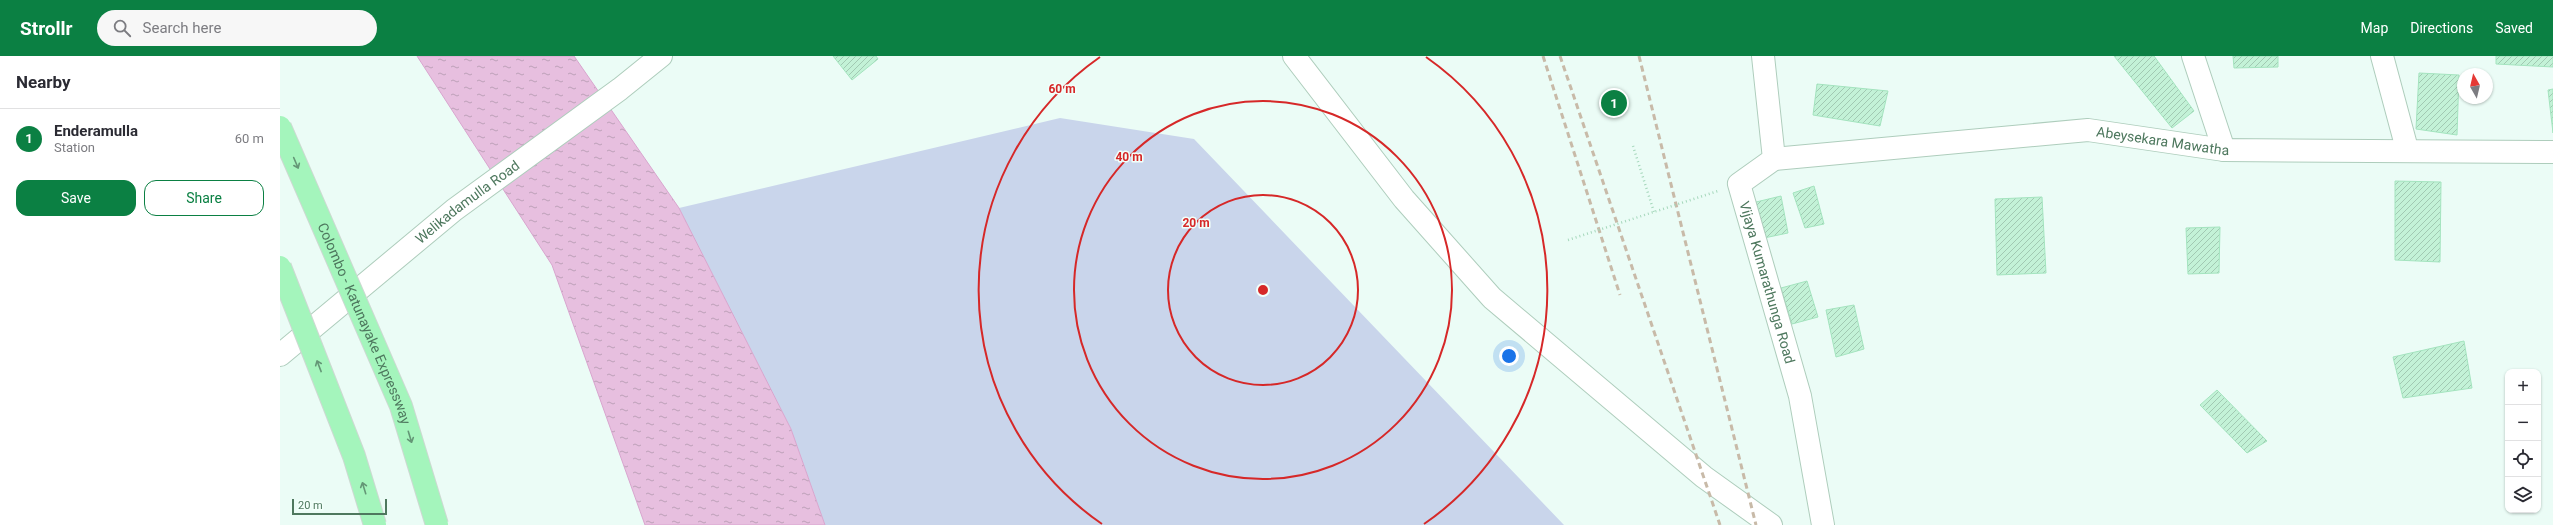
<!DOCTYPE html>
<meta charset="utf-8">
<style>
body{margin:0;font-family:Roboto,sans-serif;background:#f7f7f7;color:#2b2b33}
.controls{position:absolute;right:12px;bottom:12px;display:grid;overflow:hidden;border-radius:8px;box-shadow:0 1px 3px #0004}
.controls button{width:36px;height:36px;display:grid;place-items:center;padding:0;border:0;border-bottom:1px solid #e1e1e2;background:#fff;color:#2b2b33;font:20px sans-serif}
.compass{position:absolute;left:2177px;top:12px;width:36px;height:36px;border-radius:50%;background:#fff;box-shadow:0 1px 3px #0004;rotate:352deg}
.scale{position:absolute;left:12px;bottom:10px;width:95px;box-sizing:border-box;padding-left:4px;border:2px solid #4e785e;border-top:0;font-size:11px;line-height:14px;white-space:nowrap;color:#4e785e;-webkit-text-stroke:3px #f2fffa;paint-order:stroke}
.you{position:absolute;left:1229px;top:300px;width:14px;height:14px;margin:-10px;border:3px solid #fff;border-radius:50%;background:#1a73e8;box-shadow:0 0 0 6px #1a73e833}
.badge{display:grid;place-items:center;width:26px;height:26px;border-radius:50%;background:#0b8043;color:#fff;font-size:13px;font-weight:700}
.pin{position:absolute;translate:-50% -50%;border:2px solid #fff;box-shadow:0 1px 4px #0006}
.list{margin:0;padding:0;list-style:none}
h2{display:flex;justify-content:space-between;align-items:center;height:52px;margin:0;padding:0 16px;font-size:17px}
h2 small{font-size:13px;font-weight:400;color:#7c7c81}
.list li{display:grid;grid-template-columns:26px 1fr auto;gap:12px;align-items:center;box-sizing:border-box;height:60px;padding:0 16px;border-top:1px solid #e1e1e2}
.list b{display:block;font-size:15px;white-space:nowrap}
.list p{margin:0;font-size:13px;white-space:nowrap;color:#7c7c81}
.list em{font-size:13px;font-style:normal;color:#7c7c81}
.actions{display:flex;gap:8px;padding:12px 16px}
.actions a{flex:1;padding:9px 0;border:1px solid #0b8043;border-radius:12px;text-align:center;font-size:14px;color:#0b8043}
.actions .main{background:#0b8043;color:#fff}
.icon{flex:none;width:22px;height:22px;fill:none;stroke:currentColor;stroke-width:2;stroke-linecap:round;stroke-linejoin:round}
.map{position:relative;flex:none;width:2273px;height:469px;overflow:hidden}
header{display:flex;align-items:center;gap:24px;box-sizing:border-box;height:56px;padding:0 20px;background:#0b8043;color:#fff}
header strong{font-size:19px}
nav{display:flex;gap:22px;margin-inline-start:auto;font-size:14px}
.search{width:280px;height:36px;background:#f7f7f7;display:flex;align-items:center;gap:10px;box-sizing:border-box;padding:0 14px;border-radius:22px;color:#7c7c81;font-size:15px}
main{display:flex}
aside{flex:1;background:#fff}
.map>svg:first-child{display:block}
</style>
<header>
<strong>Strollr</strong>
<div class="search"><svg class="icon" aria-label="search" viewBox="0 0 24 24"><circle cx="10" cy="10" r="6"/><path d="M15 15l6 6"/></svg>Search here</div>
<nav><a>Map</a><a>Directions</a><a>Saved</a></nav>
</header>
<main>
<aside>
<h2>Nearby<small></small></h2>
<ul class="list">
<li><span class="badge">1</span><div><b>Enderamulla</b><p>Station</p></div><em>60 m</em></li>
</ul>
<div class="actions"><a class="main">Save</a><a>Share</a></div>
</aside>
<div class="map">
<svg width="2273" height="469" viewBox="0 0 2273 469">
<defs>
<pattern id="water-ripples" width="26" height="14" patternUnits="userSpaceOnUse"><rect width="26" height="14" fill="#e7bfdf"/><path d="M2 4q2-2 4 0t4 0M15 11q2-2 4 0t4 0" fill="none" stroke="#bda0b8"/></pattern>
<pattern id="building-hatch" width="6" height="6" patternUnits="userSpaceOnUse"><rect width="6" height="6" fill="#c3f2d7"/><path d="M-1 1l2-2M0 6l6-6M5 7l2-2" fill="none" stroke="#a1c9b2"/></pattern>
</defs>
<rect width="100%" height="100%" fill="#ebfcf6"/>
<path fill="#c9d5eb" d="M780,62L914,83L1284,469H545L511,373L399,152Z"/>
<path fill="url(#water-ripples)" stroke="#d8a5ce" d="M137,0H294L399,152L511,373L545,469H365L272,209Z"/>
<path fill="url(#building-hatch)" stroke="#a4e4bf" d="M553,0H596L598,3L572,24Z
M1834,0H1874L1914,55L1892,72Z
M1953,0H1998V11L1954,12Z
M2216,0H2273V11L2216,8Z
M2139,17L2179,19L2177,79L2136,73Z
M1537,28L1608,35L1600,70L1533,59Z
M2273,33V77L2268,34Z
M2115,125L2161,126L2160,206L2115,204Z
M1534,130L1544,168L1525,172L1513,137Z
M1501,140L1508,177L1484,182L1476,146Z
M1762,141L1766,217L1717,219L1715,143Z
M1940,171L1939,217L1908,218L1906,172Z
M1527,225L1538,261L1512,268L1501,232Z
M1574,249L1584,293L1556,301L1546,254Z
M2184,285L2192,332L2123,342L2113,301Z
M1937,334L1987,385L1967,397L1920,349Z"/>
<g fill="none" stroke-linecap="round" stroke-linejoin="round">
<defs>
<g id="minor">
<path d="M1014,0L1124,143L1212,242L1424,421L1491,469"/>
<path id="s1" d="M1483,0L1494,103L1459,128L1520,340L1543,469"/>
<path d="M1913,0L1944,94"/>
<path d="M2102,0L2127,93"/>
<path id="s2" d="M1494,103L1808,74L1944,94L2273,96"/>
<path id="s3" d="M0,299L174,154L340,33L381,0"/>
</g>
</defs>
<use href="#minor" stroke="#aecdbc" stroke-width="24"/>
<path stroke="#a5d7bb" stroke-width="2.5" stroke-dasharray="1 3" stroke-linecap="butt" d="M1353,90L1374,156"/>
<use href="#minor" stroke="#fff" stroke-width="22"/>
<path stroke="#c8baa8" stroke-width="3" stroke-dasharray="6 4" stroke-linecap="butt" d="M1263,0L1340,239
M1280,0L1440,469
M1359,0L1476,469"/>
<defs>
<g id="highway-bridge">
<path id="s4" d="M0,71L121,350L157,469"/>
<path d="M0,211L74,400L95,469"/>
</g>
</defs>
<use href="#highway-bridge" stroke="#cdd9d2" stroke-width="24" stroke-linecap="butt"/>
<path stroke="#a5d7bb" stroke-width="2.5" stroke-dasharray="1 3" stroke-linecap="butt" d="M1288,184L1438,135"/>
<use href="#highway-bridge" stroke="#a4f5bc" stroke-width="22"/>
</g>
<defs><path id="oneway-shaft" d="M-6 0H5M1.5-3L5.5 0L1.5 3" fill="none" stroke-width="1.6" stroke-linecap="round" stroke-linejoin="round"/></defs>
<g stroke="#649776">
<use href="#oneway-shaft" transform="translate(16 107) rotate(67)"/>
<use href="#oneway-shaft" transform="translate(39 310) rotate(-111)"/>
<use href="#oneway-shaft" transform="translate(130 381) rotate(73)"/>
<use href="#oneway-shaft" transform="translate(84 432) rotate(-107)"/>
</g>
<g fill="none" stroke="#d62828" stroke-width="2">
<circle cx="983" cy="234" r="95"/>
<circle cx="983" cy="234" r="189"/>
<path d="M822 468A284 284 0 0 1 820 1M1146 1A284 284 0 0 1 1144 468"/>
</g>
<g text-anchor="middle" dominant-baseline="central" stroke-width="3" stroke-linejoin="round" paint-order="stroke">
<g font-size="14" fill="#4e785e" stroke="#f2fffa">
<text stroke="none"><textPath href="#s2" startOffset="391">Abeysekara Mawatha</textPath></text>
<text stroke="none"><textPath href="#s3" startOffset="242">Welikadamulla Road</textPath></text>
<text stroke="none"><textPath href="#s1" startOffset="249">Vijaya Kumarathunga Road</textPath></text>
<text stroke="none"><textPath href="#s4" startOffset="214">Colombo - Katunayake Expressway</textPath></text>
</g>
</g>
<circle cx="983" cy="234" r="6" fill="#d62828" stroke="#f2fffa" stroke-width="2"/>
<g font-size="12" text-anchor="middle" font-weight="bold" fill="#d62828" stroke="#f2fffa" stroke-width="3" stroke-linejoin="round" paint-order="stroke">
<text x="782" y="37">60 m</text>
<text x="849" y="105">40 m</text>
<text x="916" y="171">20 m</text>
</g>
</svg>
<div class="controls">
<button>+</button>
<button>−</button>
<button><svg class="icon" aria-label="locate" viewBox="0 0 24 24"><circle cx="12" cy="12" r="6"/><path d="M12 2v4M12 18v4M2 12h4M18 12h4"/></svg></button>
<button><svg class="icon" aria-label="layers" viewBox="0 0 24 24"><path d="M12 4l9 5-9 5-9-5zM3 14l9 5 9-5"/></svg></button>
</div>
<svg class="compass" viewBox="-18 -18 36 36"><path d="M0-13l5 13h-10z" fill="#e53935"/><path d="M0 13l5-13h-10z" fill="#7c7c81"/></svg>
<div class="scale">20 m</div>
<div class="you"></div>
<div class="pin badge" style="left:1334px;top:47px">1</div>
</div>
</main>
